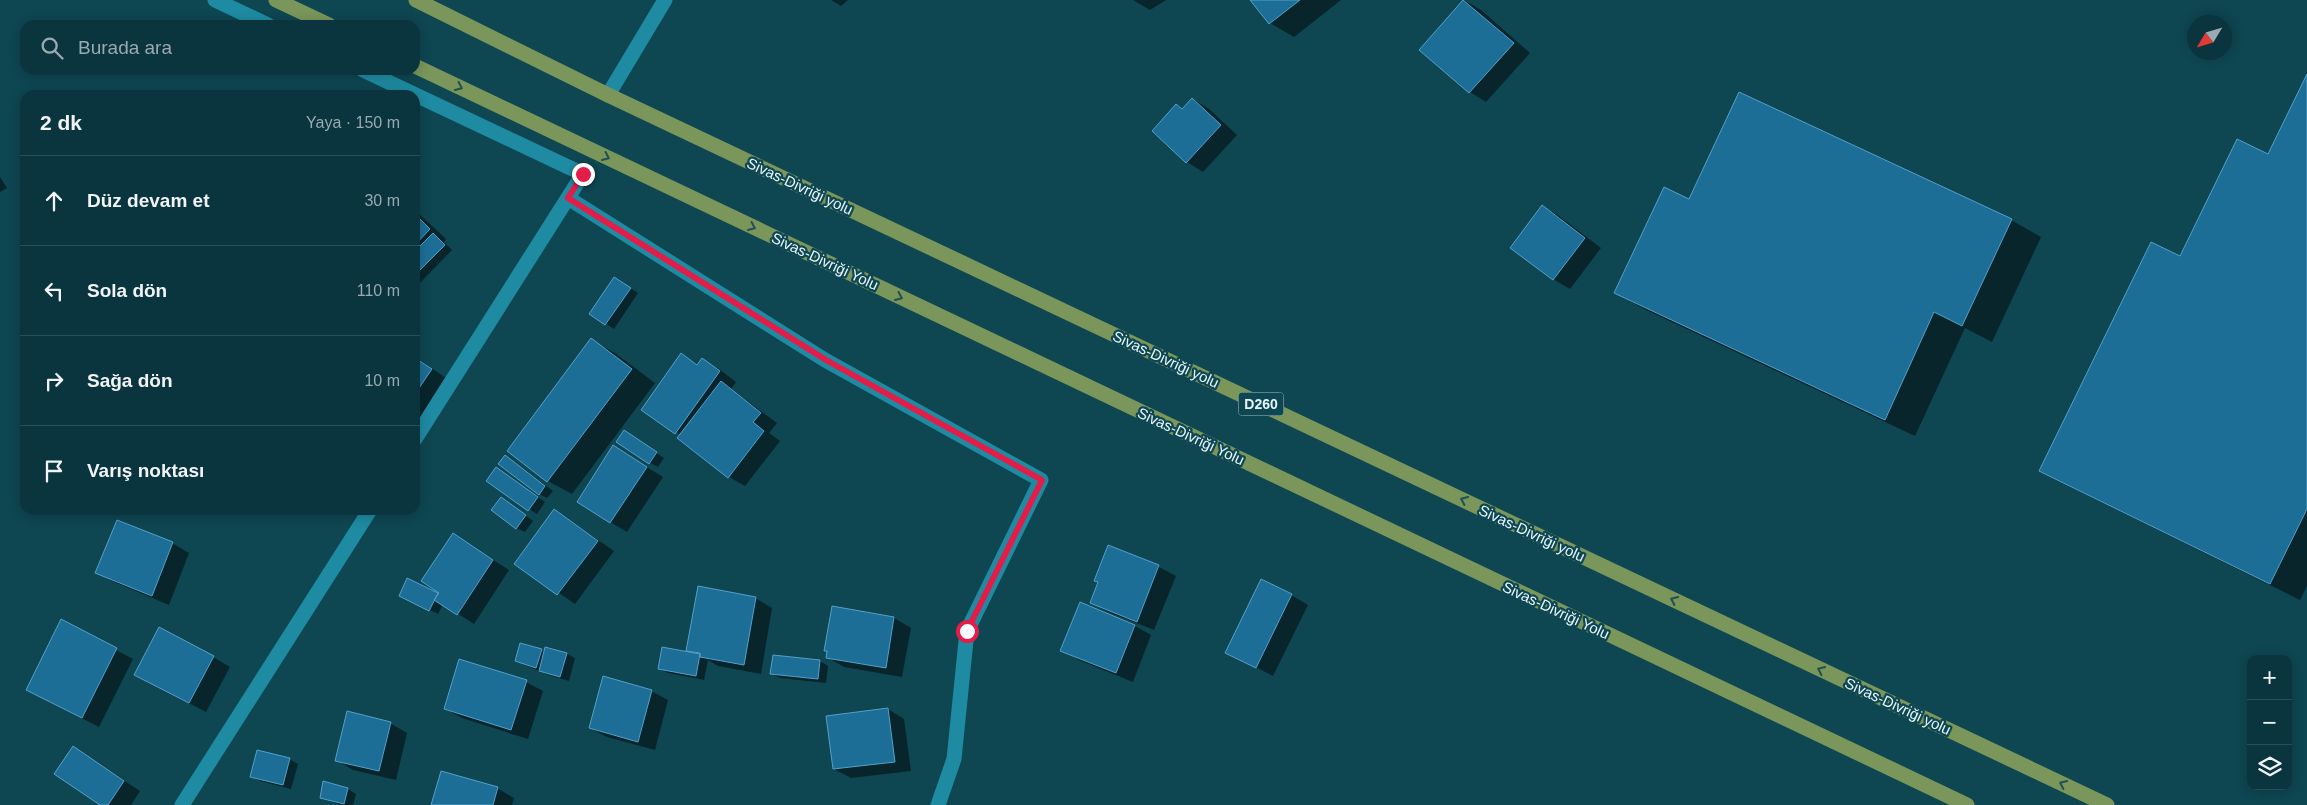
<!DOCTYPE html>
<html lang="tr">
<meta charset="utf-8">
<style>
body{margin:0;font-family:Arial,sans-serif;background:#133c45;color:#f1f3f6}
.controls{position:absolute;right:15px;bottom:15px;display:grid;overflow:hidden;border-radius:10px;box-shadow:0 2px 12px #0003}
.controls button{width:45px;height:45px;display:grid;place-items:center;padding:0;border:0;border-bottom:1px solid #2a4f58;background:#0a343e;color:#f1f3f6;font:25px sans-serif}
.compass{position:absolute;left:2187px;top:15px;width:45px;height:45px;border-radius:50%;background:#0a343e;box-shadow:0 2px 12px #0003;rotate:232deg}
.stop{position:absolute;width:15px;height:15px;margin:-11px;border:4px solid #e11d48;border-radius:50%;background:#fff}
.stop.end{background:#e11d48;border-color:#fff;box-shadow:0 1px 5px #0008}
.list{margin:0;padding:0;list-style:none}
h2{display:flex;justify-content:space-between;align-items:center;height:65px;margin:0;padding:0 20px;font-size:21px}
h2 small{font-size:16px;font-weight:400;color:#99aab0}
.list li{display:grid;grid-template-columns:32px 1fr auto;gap:15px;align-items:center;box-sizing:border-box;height:90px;padding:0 20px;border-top:1px solid #2a4f58}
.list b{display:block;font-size:19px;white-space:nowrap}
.list em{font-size:16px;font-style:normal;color:#99aab0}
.icon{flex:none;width:28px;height:28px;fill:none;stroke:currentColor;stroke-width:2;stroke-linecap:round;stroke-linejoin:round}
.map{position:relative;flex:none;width:2307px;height:805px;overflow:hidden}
.search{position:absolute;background:#0a343e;box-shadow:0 2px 12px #0003;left:20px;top:20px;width:400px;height:55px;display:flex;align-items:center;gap:12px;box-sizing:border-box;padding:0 18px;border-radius:15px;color:#99aab0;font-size:19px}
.panel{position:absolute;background:#0a343e;box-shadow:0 2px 12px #0003;left:20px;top:90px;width:400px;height:425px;border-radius:15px}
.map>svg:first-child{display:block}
</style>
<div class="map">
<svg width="2307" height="805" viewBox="0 0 2307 805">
<rect width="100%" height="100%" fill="#0e4652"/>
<path fill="#0007" d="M831,0H848L841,6Z
M1133,0H1166L1150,10Z
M1252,0H1341L1294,37L1270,23Z
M1464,0L1481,10L1530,53L1486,102L1470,92L1421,49Z
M2307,77V586L2300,600L2071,487L2041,470L2269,156Z
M1193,99L1209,109L1237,135L1203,172L1187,162L1177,106L1183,110Z
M0,177L7,188L0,192Z
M1690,201L2011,220L2041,237L1992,342L1965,328L1915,436L1646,310L1616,293Z
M1543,206L1559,216L1601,248L1570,289L1553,279Z
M415,210L446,239L444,242L452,250L415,288Z
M623,283L638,293L614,329L591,314Z
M591,340L615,353L655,383L572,494L548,481Z
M681,355L699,365L702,360L719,369L736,382L731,389L777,423L769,433L780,441L745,486L729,477L680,435L643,409Z
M415,357L455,384L429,423L415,415Z
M632,437L664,458L658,467L650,463Z
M630,457L663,477L627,532L610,522Z
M513,461L553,491L547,498L539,494Z
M505,474L545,502L537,514L529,509Z
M509,503L533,521L525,532L516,528Z
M554,510L614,551L575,604L516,563Z
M454,535L509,570L474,624L443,604L438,614L409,600L408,580L439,595Z
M172,543L189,553L169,605L114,582L97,573Z
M1109,547L1159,567L1176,576L1154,630L1108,612L1092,603L1100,582Z
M1291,595L1308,605L1273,676L1227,652Z
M755,598L772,608L761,674L718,666L708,660L704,680L668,673L660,669L694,653L688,650Z
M833,607L894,618L911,628L902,677L844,667L827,657L828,652L826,650Z
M61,621L133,659L99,727L44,699Z
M1135,626L1151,635L1133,682L1079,660L1062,650Z
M546,648L567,654L575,658L569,681L548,675L516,661L541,650L545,652Z
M213,657L230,667L206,712L152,684Z
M820,661L828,666L826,683L780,678L772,674Z
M526,682L543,691L528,739L462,718L445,709Z
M651,691L668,700L655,750L607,737L590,728Z
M888,709L904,719L911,771L851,778L834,769Z
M390,723L407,733L396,780L353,770L337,760Z
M73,747L140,791L131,805H102Z
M289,759L298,764L291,789L260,781L252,776Z
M324,783L348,789L356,794L353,805H340L321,797Z
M497,788L514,798L512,805H433Z"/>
<path fill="#1d6e96" stroke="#55a0ca" d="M1250,0H1300L1269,24Z
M1463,0L1514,43L1469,93L1419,50Z
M2307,74V509L2270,584L2039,471L2151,242L2180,256L2237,139L2268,154Z
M1739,92L2012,219L1962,326L1934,312L1885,420L1614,293L1664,187L1689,199Z
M1192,98L1221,125L1186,163L1152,131L1176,104L1182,109Z
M1542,205L1585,238L1553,280L1510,248Z
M415,214L430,229L415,245Z
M433,233L445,245L415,275V251Z
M614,277L631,288L605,325L589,314Z
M591,338L632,369L547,482L507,451Z
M681,353L697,365L702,358L720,371L675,434L641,410Z
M415,358L432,369L415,394Z
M721,381L761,413L753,422L764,431L728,478L677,438Z
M624,430L657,452L649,464L616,442Z
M613,445L647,467L610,523L577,502Z
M505,455L545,486L539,495L498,464Z
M496,467L538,497L528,511L486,481Z
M501,497L526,515L516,529L491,510Z
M554,509L598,541L557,595L514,564Z
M117,520L173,542L152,596L95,573Z
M453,533L493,560L457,615L434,600L439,593L421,581Z
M1108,545L1159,565L1137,622L1090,603L1098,582L1094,581Z
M407,578L438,593L429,611L399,596Z
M1261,579L1292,594L1256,668L1225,653Z
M698,586L756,597L744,665L700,657V653L686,651Z
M1080,602L1135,625L1116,673L1060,651Z
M832,606L894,617L886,668L826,658L827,651H824Z
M61,619L117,648L82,718L26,690Z
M159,627L214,656L189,703L134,675Z
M520,643L542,649L536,668L515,661Z
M545,647L567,653L560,677L539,671Z
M662,647L700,654L696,676L658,669Z
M773,655L820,660L818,679L770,674Z
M459,659L527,680L511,730L444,709Z
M603,676L652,690L638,742L589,728Z
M888,708L895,762L833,769L826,716Z
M347,711L391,722L379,771L335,761Z
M73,746L124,781L108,805H100L54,774Z
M257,750L290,758L283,785L250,777Z
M441,771L498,787L493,805H431Z
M323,781L348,788L344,804L320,798Z"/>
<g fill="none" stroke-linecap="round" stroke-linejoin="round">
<path stroke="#1e8ba2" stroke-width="15" d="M215,0L268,25
M363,70L583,174L415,439
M608,95L665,0
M568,198L825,360L1041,480L967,631L954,759L938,805
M182,805L370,510"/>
<path stroke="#7a965a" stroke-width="15" d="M276,0L329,25
M416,0L608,95L2107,805
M415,66L1967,805"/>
</g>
<defs><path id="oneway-chevron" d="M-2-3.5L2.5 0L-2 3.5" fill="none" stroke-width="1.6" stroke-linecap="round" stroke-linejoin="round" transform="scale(1.25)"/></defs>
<g stroke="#1e5253">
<use href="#oneway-chevron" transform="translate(459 87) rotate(25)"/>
<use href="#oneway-chevron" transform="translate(606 157) rotate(25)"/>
<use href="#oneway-chevron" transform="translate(752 227) rotate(25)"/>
<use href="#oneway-chevron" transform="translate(899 297) rotate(25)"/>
<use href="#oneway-chevron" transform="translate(1464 500) rotate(-155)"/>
<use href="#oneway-chevron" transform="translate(1674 600) rotate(-155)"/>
<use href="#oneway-chevron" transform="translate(1821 670) rotate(-155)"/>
<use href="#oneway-chevron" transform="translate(2063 784) rotate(-155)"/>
</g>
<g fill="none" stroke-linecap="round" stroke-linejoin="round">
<path stroke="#e11d48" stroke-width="6" d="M583,174L568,198L826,360L1042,480L967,631"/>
</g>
<g text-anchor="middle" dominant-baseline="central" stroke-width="4.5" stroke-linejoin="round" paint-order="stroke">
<rect fill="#0e4652" stroke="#a4c1c8" stroke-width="1" x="1238.5" y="392.5" width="45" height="23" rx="4"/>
<g font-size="14" font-weight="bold" fill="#e5f6fb">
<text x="1261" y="404">D260</text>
</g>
<g font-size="15" fill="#e5f6fb" stroke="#0e4652">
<text transform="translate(800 186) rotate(25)">Sivas-Divriği yolu</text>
<text transform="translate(825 261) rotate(25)">Sivas-Divriği Yolu</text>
<text transform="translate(1166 359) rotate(25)">Sivas-Divriği yolu</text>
<text transform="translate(1191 436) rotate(25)">Sivas-Divriği Yolu</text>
<text transform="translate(1532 533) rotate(25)">Sivas-Divriği yolu</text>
<text transform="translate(1556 610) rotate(25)">Sivas-Divriği Yolu</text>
<text transform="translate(1898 706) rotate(25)">Sivas-Divriği yolu</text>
</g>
</g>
</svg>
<div class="controls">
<button>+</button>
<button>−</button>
<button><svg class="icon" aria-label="layers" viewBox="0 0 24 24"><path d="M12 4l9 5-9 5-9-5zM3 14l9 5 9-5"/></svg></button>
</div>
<svg class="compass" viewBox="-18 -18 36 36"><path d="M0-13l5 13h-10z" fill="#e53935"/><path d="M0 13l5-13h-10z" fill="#99aab0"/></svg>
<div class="stop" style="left:967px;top:631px"></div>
<div class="stop end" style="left:583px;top:174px"></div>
<div class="search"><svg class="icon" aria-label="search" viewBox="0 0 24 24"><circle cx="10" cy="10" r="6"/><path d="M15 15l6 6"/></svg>Burada ara</div>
<section class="panel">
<h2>2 dk<small>Yaya · 150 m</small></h2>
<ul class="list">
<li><svg class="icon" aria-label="ahead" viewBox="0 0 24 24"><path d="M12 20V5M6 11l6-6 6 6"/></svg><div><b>Düz devam et</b></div><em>30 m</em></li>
<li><svg class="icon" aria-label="left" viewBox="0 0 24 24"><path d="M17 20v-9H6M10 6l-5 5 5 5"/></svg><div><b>Sola dön</b></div><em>110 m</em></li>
<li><svg class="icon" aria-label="right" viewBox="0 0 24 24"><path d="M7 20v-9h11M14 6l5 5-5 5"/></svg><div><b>Sağa dön</b></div><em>10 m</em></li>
<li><svg class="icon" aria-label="arrive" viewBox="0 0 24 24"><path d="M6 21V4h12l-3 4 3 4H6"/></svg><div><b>Varış noktası</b></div></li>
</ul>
</section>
</div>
